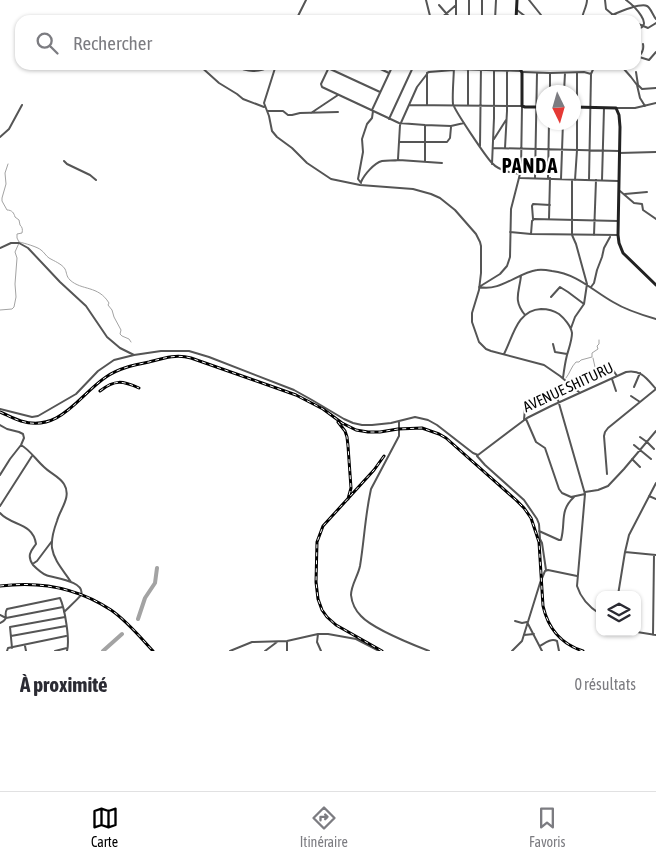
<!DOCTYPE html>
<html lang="fr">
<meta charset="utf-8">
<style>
body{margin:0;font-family:"Asap Condensed",sans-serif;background:#f2f2f3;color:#2b2b33}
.controls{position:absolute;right:15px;bottom:15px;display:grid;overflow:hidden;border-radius:10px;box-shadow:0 1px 4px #0004}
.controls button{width:45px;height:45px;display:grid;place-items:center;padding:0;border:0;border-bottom:1px solid #e1e1e2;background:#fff;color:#2b2b33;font:25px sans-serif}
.compass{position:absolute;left:536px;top:85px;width:45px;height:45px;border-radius:50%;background:#fff;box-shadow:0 1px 4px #0004;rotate:175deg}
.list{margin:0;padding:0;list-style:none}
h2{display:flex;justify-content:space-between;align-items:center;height:65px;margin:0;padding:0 20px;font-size:21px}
h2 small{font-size:16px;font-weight:400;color:#7c7c81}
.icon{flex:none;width:28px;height:28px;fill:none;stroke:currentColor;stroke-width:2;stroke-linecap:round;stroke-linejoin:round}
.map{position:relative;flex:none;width:656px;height:651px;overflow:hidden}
.search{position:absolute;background:#fff;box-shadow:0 1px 4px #0004;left:15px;right:15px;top:15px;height:55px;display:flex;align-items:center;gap:12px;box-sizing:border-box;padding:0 18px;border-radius:15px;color:#7c7c81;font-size:19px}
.sheet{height:140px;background:#fff}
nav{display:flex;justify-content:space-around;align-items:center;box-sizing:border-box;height:70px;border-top:1px solid #e1e1e2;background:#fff;font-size:14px;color:#7c7c81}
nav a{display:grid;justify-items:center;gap:2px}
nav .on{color:#000}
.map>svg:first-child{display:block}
</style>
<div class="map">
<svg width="656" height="651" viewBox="0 0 656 651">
<rect width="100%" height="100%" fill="#fff"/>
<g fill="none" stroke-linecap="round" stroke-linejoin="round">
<path stroke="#a3a3a3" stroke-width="1" d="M8,164L5,173L6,184L2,198V201L7,210C12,210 14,213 15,217L19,220L20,225C22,227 23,229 22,233L17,234V238L19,242C24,243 38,247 41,250C44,252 46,256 49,258C54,261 62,264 65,269C67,273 66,276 70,280C82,291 98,285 109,303L108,305L112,310L114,317L121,330L120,334L122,336L129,339L131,342
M0,310L12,309L14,307L16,297L15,284L17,258L15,252L19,243
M593,358L595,367
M566,378C570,373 571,367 576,362H579L581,360L592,357V353L598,349L597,346L599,344V340"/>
<path stroke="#a3a3a3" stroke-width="4" d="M138,619L145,598L155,583L157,568
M103,651L122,634"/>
<path stroke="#555" stroke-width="2" d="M426,0L431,20
M529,0L545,20
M605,0L606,9L619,20
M626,0C633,5 656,27 636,29
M439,5L452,20
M517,10L530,20
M612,15C619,12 641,3 647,6C651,8 653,16 656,19
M614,15L629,20
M296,20L306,0
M315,20L323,18L330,20
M439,20L456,5
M456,20V0
M469,20V0
M482,20V0
M495,20L496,0
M582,20C582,13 587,7 587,0
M636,23L648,28L656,23
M636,56L649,60L656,52
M637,56C642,55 644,49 643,44
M199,65L219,83L237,94L243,99L264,107
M234,65C247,72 259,74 272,65
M276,65L264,103L269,116L272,131L277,137L292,148L307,163L331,179L360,185L413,189L431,194L440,198L455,210L476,234L480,242L481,246V273L479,290L472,313V322L479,342L486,349L491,351L544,365L560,376L580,393
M330,65L321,84L322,87L399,123L425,125L451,126L464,123
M372,65L389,73
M454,65C454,75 452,95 453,104C455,111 486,157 492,163C499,171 511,173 521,174
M623,65L624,69L631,77L637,85L640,98L645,106
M328,68L380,92
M454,69L521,71
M523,72L550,73L584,72L591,74
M636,72L638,85L642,89L656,88
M427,74L417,87L400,125L398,159L399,160L442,163
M550,92V73
M564,92L565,73
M409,105L522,106L521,170L511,209L510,257L507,266L500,274L479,287
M427,105V73L429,72L454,70
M468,105V65
M616,108H635L656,103
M372,110L393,65
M267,111H283L288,115H292L300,113L338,112
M311,113L338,95
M389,119L414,65
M0,137L9,129L22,105
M494,139L506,120
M399,142H447L450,138L451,127
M480,146L481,65
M493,148L619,151
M505,148L507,111V71
M619,153L656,152
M64,161L67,164L90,175L96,180
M425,162V126
M492,164L494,118V65
M520,178L618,181
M535,178L537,73
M548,178L549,122
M561,179L563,122
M575,180L577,150V73
M589,180L591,74L595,65
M602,180L604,108
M361,182C364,175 374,163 382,161C387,160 393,161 399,160
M361,183L358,179L363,152L362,139L367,124L372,118L373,111
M620,191L634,203L642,204L643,210L656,219
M625,194L647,192
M533,219L532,206L533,204L550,205
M549,219L550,178
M510,232L531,234L618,235
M531,234L532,221L534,219L618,221
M594,235L596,180
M0,248L11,243H19L28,248L60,282L86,306L107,337L120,348L134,355
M521,276C519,293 513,300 525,315
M479,287C500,292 517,273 537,270C542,269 547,270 552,271C577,274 592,290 613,302C626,310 642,315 656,319
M591,287L594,283L597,270L602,257L604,248L610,237
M551,297L560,287L568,292L584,304
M571,328L575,317L584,304L587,284L576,244L572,235V180
M553,344L555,352L567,354
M504,354C513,337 517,310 541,309C547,309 553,310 559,314C564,318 571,326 572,333C572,340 569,348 567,355C565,363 564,370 563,378
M609,364L617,376
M612,379L616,391
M634,387L640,373
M631,396L640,402
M0,409L32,417L38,416L76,394L98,371L114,360L134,355L161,351H189L209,357L294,390L312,400L344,419L353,423L362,425H372L391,423L415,417L428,420L437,425L473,453L478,455L527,418L551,406L626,372C641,369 647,379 656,389
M526,419L536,442L545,448L559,489L562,493L571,497L585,494
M524,420L525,408C530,403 544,395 551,395C554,396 556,398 558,400L585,494L577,586C581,599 589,607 600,614
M399,422V436L371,489L370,494C365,518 364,542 360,566C358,576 351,585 351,595C352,604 355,610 361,616C373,629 411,644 429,651
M0,425L7,429L19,432L23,434L24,438L21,445L10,459L0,475
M640,437L647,442L654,449
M21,445C30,450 36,460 44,467C50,473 60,477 64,484C72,497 60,509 57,521C54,529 51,539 52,548C54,561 64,571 71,582
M634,445L651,459
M477,456L485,465L524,500L537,519L539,524L540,539L542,543L546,570
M632,459L640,467
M607,474L604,436L605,432L608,428L656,389
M585,492L598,490L608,486L624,469L656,431
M649,496L656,499
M0,506L32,456
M0,513C11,526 33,522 36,544C34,547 31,550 30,554C29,558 31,562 33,565C37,569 41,573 46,575C53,578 86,581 81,595C79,598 67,609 64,612
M539,531L559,540H561C566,522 559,511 574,497
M625,552L656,555
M34,563L37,561L52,541
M618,595L625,552L629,535L656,483
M0,615L6,618L63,607
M515,621L522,623L527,622L542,651
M0,623C10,619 3,615 7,609L60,598C65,609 70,640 67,651
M637,632L656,635
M318,634L317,642L321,651
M524,635L534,634
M653,635L654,555
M11,636L66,626
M25,646L26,651
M540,646C545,643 551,638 557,641L559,651
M12,648L10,627L65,617
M7,651L8,648L66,636
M55,651L67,648
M230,651L252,642L287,641L318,634H328L356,639L379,651
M265,651L277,642
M287,651V641
M512,651L522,641L540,583L545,571L548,570L577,576"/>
<path stroke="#222" stroke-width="3" d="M516,20L517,0
M519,65L522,73V106L525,107H544
M574,107L616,108L619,115L620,127L618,235L619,243L623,253L656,285"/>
<defs>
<path id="rail" d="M100,391C115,379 123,381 139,388
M0,412C7,415 14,419 21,421C60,433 79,395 106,377C119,368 134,365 149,362C164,358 176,354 191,358L296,395L323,409L342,423L356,430L368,432H380L398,429L422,428L439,434L446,438L516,500L524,508L531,518L539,542L543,606C548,628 561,644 583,651
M338,422L345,431L347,437L348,446L351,488L348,499
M0,586C39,581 78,588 111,610C127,621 140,637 153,651
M382,651L336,625L327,617L322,610L318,599L316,582L317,542L323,526L374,470L384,456"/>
</defs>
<use href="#rail" stroke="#000" stroke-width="3"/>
<use href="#rail" stroke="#fff" stroke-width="1" stroke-dasharray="4" stroke-linecap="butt"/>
</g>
<g text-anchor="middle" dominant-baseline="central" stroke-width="4" stroke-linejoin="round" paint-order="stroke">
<g font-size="15" fill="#000" stroke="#fff">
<text transform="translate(568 387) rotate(-25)">AVENUE SHITURU</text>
</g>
<g font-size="20" font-weight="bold" letter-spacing="1" fill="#000" stroke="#fff">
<text x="530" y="165">PANDA</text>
</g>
</g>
</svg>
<div class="controls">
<button><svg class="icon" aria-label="layers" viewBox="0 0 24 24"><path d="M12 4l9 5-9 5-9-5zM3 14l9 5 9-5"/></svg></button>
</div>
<svg class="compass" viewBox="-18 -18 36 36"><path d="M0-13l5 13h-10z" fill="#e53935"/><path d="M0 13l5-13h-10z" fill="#7c7c81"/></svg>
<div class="search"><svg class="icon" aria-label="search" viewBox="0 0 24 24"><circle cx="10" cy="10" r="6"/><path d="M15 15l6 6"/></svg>Rechercher</div>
</div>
<section class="sheet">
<h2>À proximité<small>0 résultats</small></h2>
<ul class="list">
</ul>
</section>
<nav>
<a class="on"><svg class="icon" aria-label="map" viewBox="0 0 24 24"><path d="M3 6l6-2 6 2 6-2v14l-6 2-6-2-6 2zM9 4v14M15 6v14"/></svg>Carte</a>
<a><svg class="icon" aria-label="directions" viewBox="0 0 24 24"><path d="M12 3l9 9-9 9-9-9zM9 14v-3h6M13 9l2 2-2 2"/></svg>Itinéraire</a>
<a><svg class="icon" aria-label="saved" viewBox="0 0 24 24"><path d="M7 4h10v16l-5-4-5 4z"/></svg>Favoris</a>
</nav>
